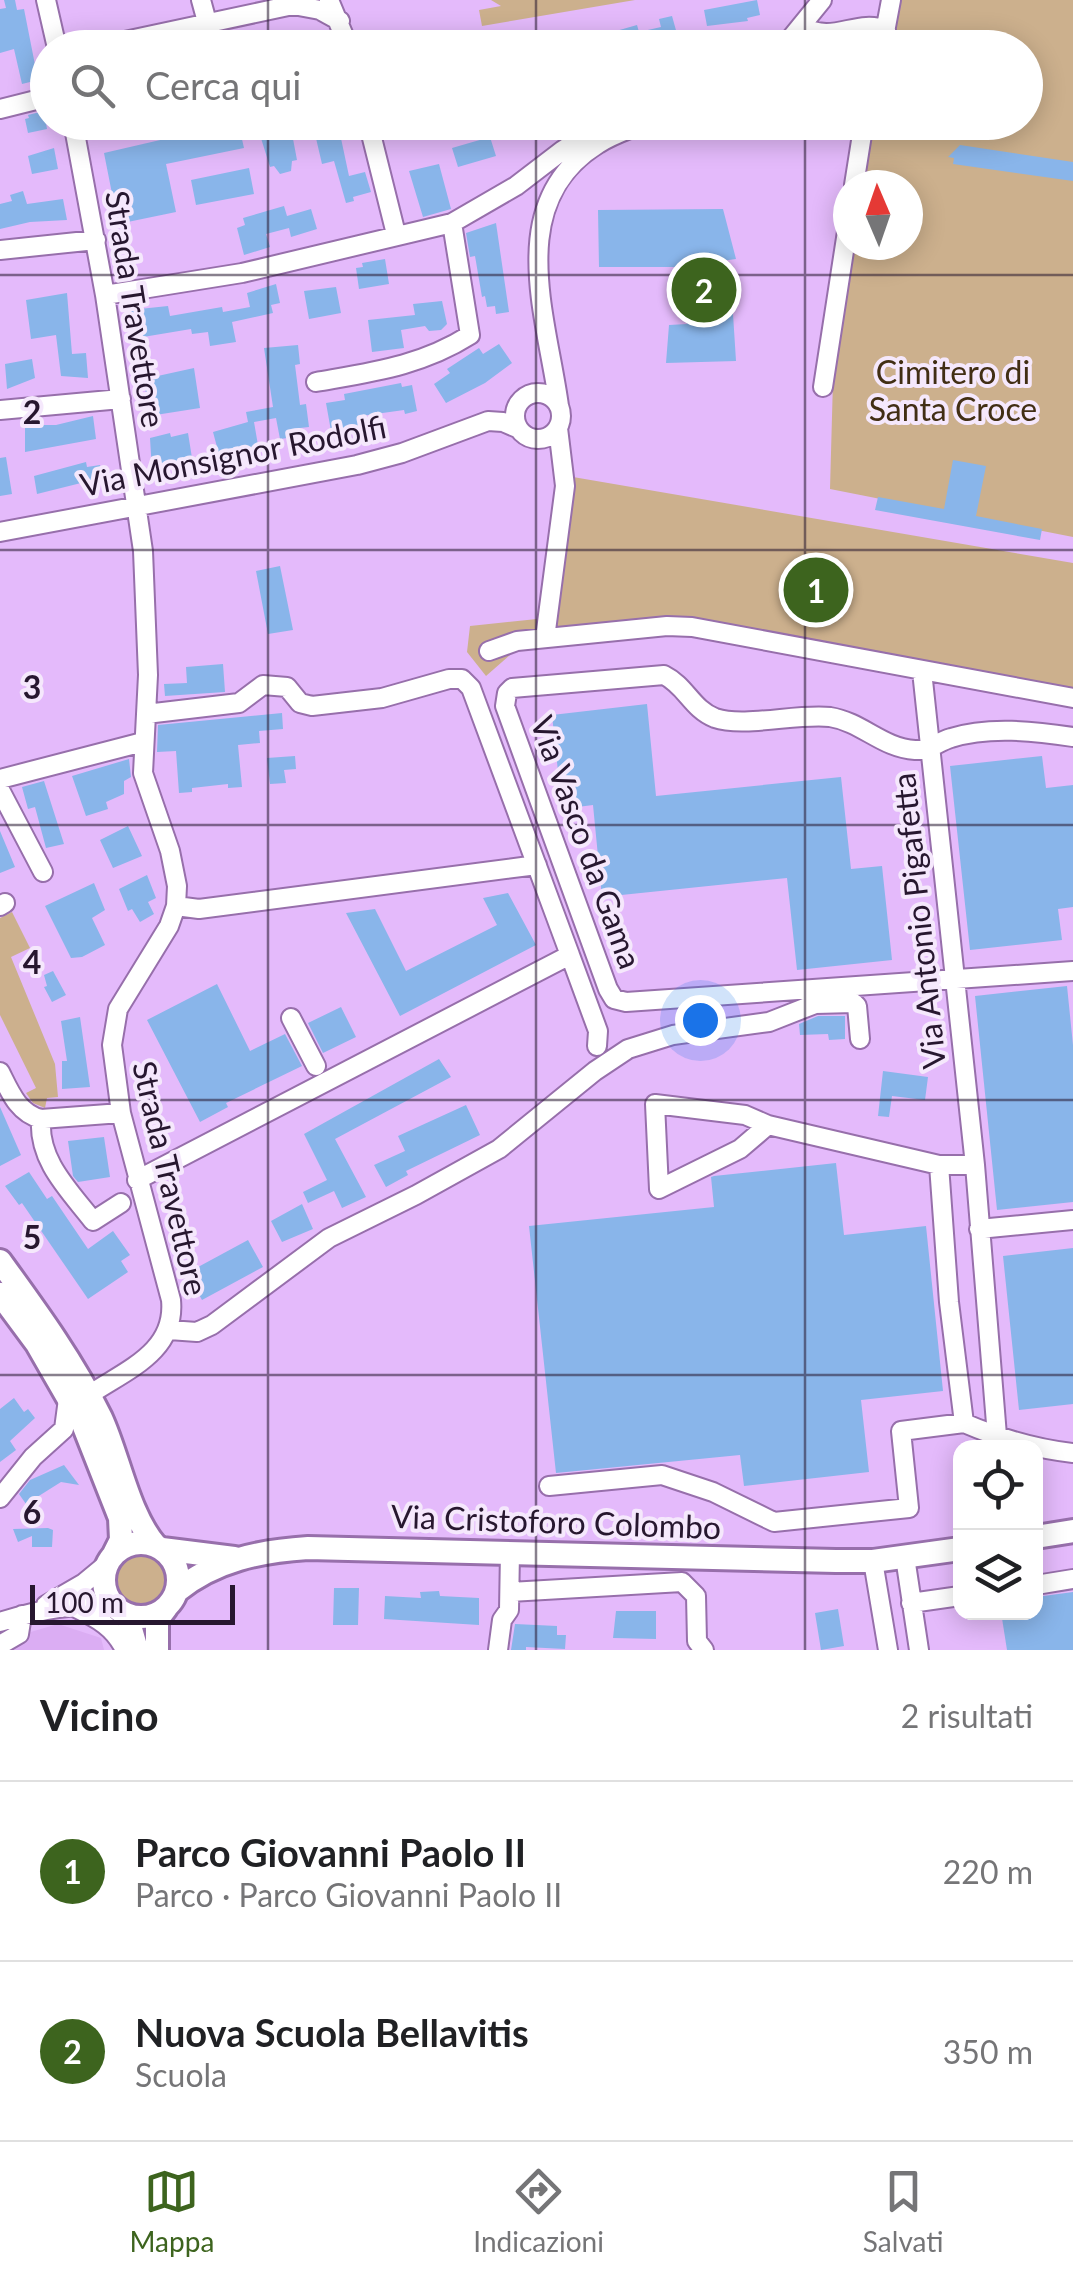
<!DOCTYPE html>
<html lang="it">
<meta charset="utf-8">
<style>
body{margin:0;font-family:Lato,sans-serif;background:#f6f6f6;color:#202124}
.controls{position:absolute;right:30px;bottom:30px;display:grid;overflow:hidden;border-radius:20px;box-shadow:0 5px 25px #0003}
.controls button{width:90px;height:90px;display:grid;place-items:center;padding:0;border:0;border-bottom:2px solid #e0e0e0;background:#fff;color:#202124;font:50px sans-serif}
.compass{position:absolute;left:833px;top:170px;width:90px;height:90px;border-radius:50%;background:#fff;box-shadow:0 5px 25px #0003;rotate:358deg}
.scale{position:absolute;left:30px;bottom:25px;width:205px;box-sizing:border-box;padding-left:10px;border:5px solid #27172f;border-top:0;font-size:28px;line-height:35px;white-space:nowrap;color:#27172f;-webkit-text-stroke:8px #f5e8fc;paint-order:stroke}
.you{position:absolute;left:700px;top:1020px;width:35px;height:35px;margin:-25px;border:8px solid #fff;border-radius:50%;background:#1a73e8;box-shadow:0 0 0 15px #1a73e833}
.badge{display:grid;place-items:center;width:65px;height:65px;border-radius:50%;background:#3d641e;color:#fff;font-size:32px;font-weight:700}
.pin{position:absolute;translate:-50% -50%;border:5px solid #fff;box-shadow:0 2px 10px #0006}
.list{margin:0;padding:0;list-style:none}
h2{display:flex;justify-content:space-between;align-items:center;height:130px;margin:0;padding:0 40px;font-size:42px}
h2 small{font-size:32px;font-weight:400;color:#757577}
.list li{display:grid;grid-template-columns:65px 1fr auto;gap:30px;align-items:center;box-sizing:border-box;height:180px;padding:0 40px;border-top:2px solid #e0e0e0}
.list b{display:block;font-size:38px;white-space:nowrap}
.list p{margin:0;font-size:32px;white-space:nowrap;color:#757577}
.list em{font-size:32px;font-style:normal;color:#757577}
.icon{flex:none;width:55px;height:55px;fill:none;stroke:currentColor;stroke-width:2;stroke-linecap:round;stroke-linejoin:round}
.map{position:relative;flex:none;width:1073px;height:1650px;overflow:hidden}
.search{position:absolute;background:#fff;box-shadow:0 5px 25px #0003;left:30px;right:30px;top:30px;height:110px;display:flex;align-items:center;gap:25px;box-sizing:border-box;padding:0 35px;border-radius:55px;color:#757577;font-size:38px}
.sheet{height:490px;background:#fff}
nav{display:flex;justify-content:space-around;align-items:center;box-sizing:border-box;height:140px;border-top:2px solid #e0e0e0;background:#fff;font-size:28px;color:#757577}
nav a{display:grid;justify-items:center;gap:5px}
nav .on{color:#3d641e}
.map>svg:first-child{display:block}
</style>
<div class="map">
<svg width="1073" height="1650" viewBox="0 0 1073 1650">
<rect width="100%" height="100%" fill="#e4bafb"/>
<path fill="#dbadf3" d="M58,1624L101,1638L104,1650H0V1641Z"/>
<path fill="#ccb08d" d="M491,0H635L482,26L479,10L501,6Z
M895,0H1073V537L830,489L834,344L848,245H908V185H856L867,123L1026,122V48L885,47Z
M573,477L1073,563V707L674,631L517,649L486,676L467,652L470,626L556,617Z
M12,912L30,948L11,957L55,1064L58,1097L47,1098L45,1108L33,1103L26,1093L36,1088L0,1015V918Z
M115 1581a26 26 0 1 1 52 0a26 26 0 1 1-52 0Z"/>
<path fill="#89b5ea" d="M4,0H15L17,10L24,9L38,80L22,84L14,49L0,53V9L6,8Z
M757,0L760,15L747,18L748,21L707,26L704,10Z
M672,16L681,48H658L656,40L633,48H598L595,37L637,25L639,32L661,27L659,19Z
M44,111L47,129L28,133L25,119L29,118L28,115Z
M238,122L244,148L166,164L176,212L118,224L104,153Z
M290,123L297,160L292,161L291,171L280,174L274,166L270,167L260,135L266,134L265,130Z
M339,129L349,176L365,172L371,192L353,197L354,201L346,203L334,161L322,164L315,134Z
M490,137L496,156L458,167L452,148Z
M960,145L1073,162V181L953,164L954,158L948,157Z
M54,148L58,169L32,174L28,156Z
M439,164L451,209L423,217L409,171Z
M249,168L254,194L196,205L191,180Z
M23,191L27,204L63,199L67,220L30,222L0,229V204L12,201L10,195Z
M284,206L287,216L311,209L317,229L291,237L289,228L266,234L270,247L244,255L237,228L245,225L243,218Z
M723,209L736,259L721,261L733,314L736,361L666,363L669,325L687,324L676,267H599L598,210Z
M496,223L509,312L496,314L495,306L487,307L485,296L482,297L475,256L470,257L466,233Z
M385,259L389,284L359,289L356,268L363,267L362,263Z
M276,284L280,303L271,305L273,313L232,322L236,342L210,346L208,332L192,334L191,329L143,337L141,325L133,326L130,310L168,306L170,316L222,307L223,312L250,307L247,293Z
M336,287L341,313L309,319L304,291Z
M67,293L72,354L86,353L88,378L61,376L56,335L31,339L26,300Z
M442,301L447,324L441,330L429,331L425,326L401,330L404,348L372,352L368,320L415,315L413,304Z
M499,344L512,363L485,383L446,403L434,384L450,373L447,369L479,348L483,354Z
M298,345L300,364L295,365L300,405L306,404L309,427L300,428L302,436L280,439L276,418L254,422L259,451L221,462L213,432L248,422L246,412L273,407L264,348Z
M32,359L35,378L7,389L5,364Z
M194,368L200,408L149,416L144,379Z
M401,383L402,387L412,385L417,411L405,414L404,410L361,416L364,431L347,433L346,429L331,431L326,403L345,400L344,394Z
M93,416L96,439L25,452V425H56Z
M170,433L171,437L188,433L192,458L177,461L178,466L152,471L150,438Z
M6,457L12,494L0,496V458Z
M953,460L986,466L976,516L1042,529L1040,540L875,510L878,497L944,509Z
M86,462L87,467L100,465L103,483L90,486L89,481L37,494L34,476Z
M280,566L293,630L268,634L256,571Z
M223,664L225,692L165,696L164,684L187,683L186,667Z
M647,704L656,796L841,777L851,869L882,866L892,960L797,970L787,878L602,897L593,805L562,809L552,715Z
M282,713L283,729L259,731L260,743L238,745L242,787L228,788V784L192,788V792L179,793L176,751L157,752L158,725Z
M295,756L296,769L284,770L286,783L270,784L267,758Z
M1042,756L1046,788L1073,785V907L1058,909L1062,940L970,950L950,766Z
M129,759L131,777L124,781V794L106,802L108,809L86,816L72,776Z
M44,781L64,844L46,848L35,807L28,809L22,787Z
M128,826L142,856L113,868L100,840Z
M0,831L15,867L0,873Z
M147,875L156,898L148,902L154,914L140,922L132,909L128,911L119,889Z
M94,883L105,910L92,918L105,945L82,957L71,958L45,906Z
M508,893L536,945L400,1016L346,913L375,909L406,971L497,925L483,898Z
M53,971L66,995L52,1002L44,987L47,986L44,975Z
M217,984L250,1051L285,1034L302,1066L226,1103L228,1107L200,1122L147,1020Z
M1067,986L1073,1045V1202L997,1210L975,996Z
M341,1007L356,1037L323,1053L308,1023Z
M818,1016H845V1039L829,1040L828,1034L800,1035L799,1024Z
M80,1017L90,1087L62,1089V1061H67L61,1021Z
M439,1059L451,1077L335,1139L366,1197L342,1208L334,1191L308,1203L303,1192L327,1180L304,1134Z
M883,1071L928,1077L925,1100L892,1096L889,1117L878,1116Z
M466,1105L480,1135L406,1171L408,1175L386,1187L374,1165L405,1151L398,1136Z
M0,1107L21,1155L0,1166Z
M104,1137L110,1177L78,1182L73,1176L68,1141Z
M836,1163L844,1235L926,1226L943,1391L861,1400L869,1472L744,1486L740,1455L556,1473L529,1226L714,1207L711,1177L714,1176Z
M29,1172L47,1199L52,1196L88,1249L113,1231L130,1255L121,1261L128,1272L88,1299L22,1203L19,1205L5,1186Z
M302,1204L313,1229L282,1242L271,1221Z
M248,1240L263,1267L202,1300L187,1273Z
M1073,1248V1404L1019,1410L1003,1256Z
M14,1398L24,1412L28,1409L35,1418L10,1441L16,1450L0,1462V1409Z
M64,1465L79,1485L61,1482L26,1504L19,1494L30,1480Z
M48,1528L53,1530L52,1547H32V1536L18,1542L13,1529Z
M334,1588H359L358,1625H333Z
M439,1591L440,1596L479,1598V1625L384,1619L385,1596L421,1598L420,1592Z
M1073,1592V1650H1007L1001,1612H1036V1597Z
M838,1609L844,1646L821,1650L815,1613Z
M616,1611H656V1639L613,1638Z
M515,1624L557,1626V1635H566L565,1649L526,1647V1650H511Z"/>
<g fill="none" stroke-linecap="round" stroke-linejoin="round">
<defs>
<path id="minor" d="M46,0L57,48
M201,0L207,22
M329,0L349,48
M802,26C834,45 856,18 886,30
M92,48L293,5L320,10L340,21
M783,48L822,0
M882,48L891,0
M0,109L48,97
M73,122L105,295L143,551L148,675L143,773L170,851L177,886L176,906L169,926L118,1009L112,1045L121,1113L171,1300C176,1352 126,1370 89,1395
M368,122L396,234
M854,185L864,122
M0,250L96,240
M105,295L242,273L452,223L516,186L563,150L606,122
M316,382C372,372 421,366 470,335L452,223
M823,387L848,225
M515 416a23 23 0 1 1 46 0a23 23 0 1 1-46 0Z
M559,406C547,317 503,203 598,144C613,134 631,129 647,122
M0,410L121,399
M0,532L357,465L402,453L488,421L503,422L517,428
M545,638L565,486L558,428
M489,651L517,641L667,626L692,627L1073,698
M922,671L975,1165L998,1448
M1073,737C1035,731 988,726 951,738C937,742 931,751 915,750C882,748 862,722 830,717C798,713 744,728 715,718C692,709 686,686 664,675L512,688L507,693L505,706L608,989L614,999L626,1002L1073,971
M0,779L143,742
M0,790L43,872
M0,906L5,903
M176,906L199,909L537,865
M570,955L598,1031L597,1046
M291,1018L316,1066
M0,1072C10,1092 18,1113 41,1119L121,1113
M41,1119C38,1161 69,1190 93,1221L121,1203
M768,1125L740,1149L659,1189L655,1104L745,1115L768,1125L939,1165H975
M137,1180L570,955L471,688L462,679H449L382,698L312,706L300,703L287,687L263,685L239,703L146,714
M979,1229L1073,1220
M169,1330L197,1332L212,1325L329,1238L416,1195L499,1149L595,1071L628,1049L673,1035L769,1022L815,1004L854,1003L857,1006L860,1039
M964,1423C999,1438 1035,1449 1073,1453
M549,1486L662,1475L713,1492L774,1522L909,1508L901,1431L964,1423L949,1302L939,1165
M0,1498L33,1457L64,1429L68,1399
M905,1557L919,1650
M873,1561L888,1650
M1036,1585L1073,1579
M510,1592L682,1582L696,1596L697,1641L704,1650
M911,1603L960,1596
M46,1605L84,1583L107,1564
M76,1608C98,1619 114,1627 125,1650
M0,1622C39,1610 77,1601 117,1609
M0,1645L19,1634L22,1615
M498,1650L502,1620L509,1610L510,1552"/>
<path id="major" d="M0,1261C37,1312 73,1361 101,1418C119,1457 128,1514 156,1546
M0,1294L37,1344L83,1424L120,1518L121,1540L114,1554
M1036,1537L1073,1531
M104 1580a37 37 0 1 1 74 0a37 37 0 1 1-74 0Z
M162,1549L234,1558
M177,1591C215,1560 261,1551 308,1548L836,1561H873L960,1549
M127,1615L137,1650
M157,1650V1620L166,1608"/>
</defs>
<use href="#minor" stroke="#976fab" stroke-width="22"/>
<use href="#major" stroke="#976fab" stroke-width="28"/>
<use href="#minor" stroke="#fff" stroke-width="18"/>
<use href="#major" stroke="#fff" stroke-width="22"/>
</g>
<path fill="none" stroke="#27172f" stroke-width="2.5" stroke-opacity="0.55" d="M268,0V48M536,0V48M805,0V48M268,122V1650M536,122V1650M805,122V1650M0,275H1073M0,550H1073M0,825H1073M0,1100H1073M0,1375H1073"/>
<g text-anchor="middle" dominant-baseline="central" stroke-width="8" stroke-linejoin="round" paint-order="stroke">
<g font-size="32" fill="#27172f" stroke="#f5e8fc">
<text transform="translate(136 309) rotate(81)">Strada Travettore</text>
<text transform="translate(233 455) rotate(-11)">Via Monsignor Rodolfi</text>
<text transform="translate(587 842) rotate(70)">Via Vasco da Gama</text>
<text transform="translate(918 921) rotate(-96)">Via Antonio Pigafetta</text>
<text transform="translate(171 1178) rotate(77)">Strada Travettore</text>
<text transform="translate(556 1521) rotate(2)">Via Cristoforo Colombo</text>
</g>
<g font-size="32" fill="#412e14" stroke="#f5e8fc">
<text x="953" y="371">Cimitero di<tspan x="953" dy="37">Santa Croce</tspan></text>
</g>
</g>
<g font-size="32" text-anchor="middle" font-weight="bold" fill="#27172f" stroke="#f5e8fc" stroke-width="8" stroke-linejoin="round" paint-order="stroke">
<text x="32" y="424">2</text>
<text x="32" y="699">3</text>
<text x="32" y="974">4</text>
<text x="32" y="1249">5</text>
<text x="32" y="1524">6</text>
</g>
</svg>
<div class="controls">
<button><svg class="icon" aria-label="locate" viewBox="0 0 24 24"><circle cx="12" cy="12" r="6"/><path d="M12 2v4M12 18v4M2 12h4M18 12h4"/></svg></button>
<button><svg class="icon" aria-label="layers" viewBox="0 0 24 24"><path d="M12 4l9 5-9 5-9-5zM3 14l9 5 9-5"/></svg></button>
</div>
<svg class="compass" viewBox="-18 -18 36 36"><path d="M0-13l5 13h-10z" fill="#e53935"/><path d="M0 13l5-13h-10z" fill="#757577"/></svg>
<div class="scale">100 m</div>
<div class="you"></div>
<div class="pin badge" style="left:816px;top:590px">1</div>
<div class="pin badge" style="left:704px;top:290px">2</div>
<div class="search"><svg class="icon" aria-label="search" viewBox="0 0 24 24"><circle cx="10" cy="10" r="6"/><path d="M15 15l6 6"/></svg>Cerca qui</div>
</div>
<section class="sheet">
<h2>Vicino<small>2 risultati</small></h2>
<ul class="list">
<li><span class="badge">1</span><div><b>Parco Giovanni Paolo II</b><p>Parco · Parco Giovanni Paolo II</p></div><em>220 m</em></li>
<li><span class="badge">2</span><div><b>Nuova Scuola Bellavitis</b><p>Scuola</p></div><em>350 m</em></li>
</ul>
</section>
<nav>
<a class="on"><svg class="icon" aria-label="map" viewBox="0 0 24 24"><path d="M3 6l6-2 6 2 6-2v14l-6 2-6-2-6 2zM9 4v14M15 6v14"/></svg>Mappa</a>
<a><svg class="icon" aria-label="directions" viewBox="0 0 24 24"><path d="M12 3l9 9-9 9-9-9zM9 14v-3h6M13 9l2 2-2 2"/></svg>Indicazioni</a>
<a><svg class="icon" aria-label="saved" viewBox="0 0 24 24"><path d="M7 4h10v16l-5-4-5 4z"/></svg>Salvati</a>
</nav>
